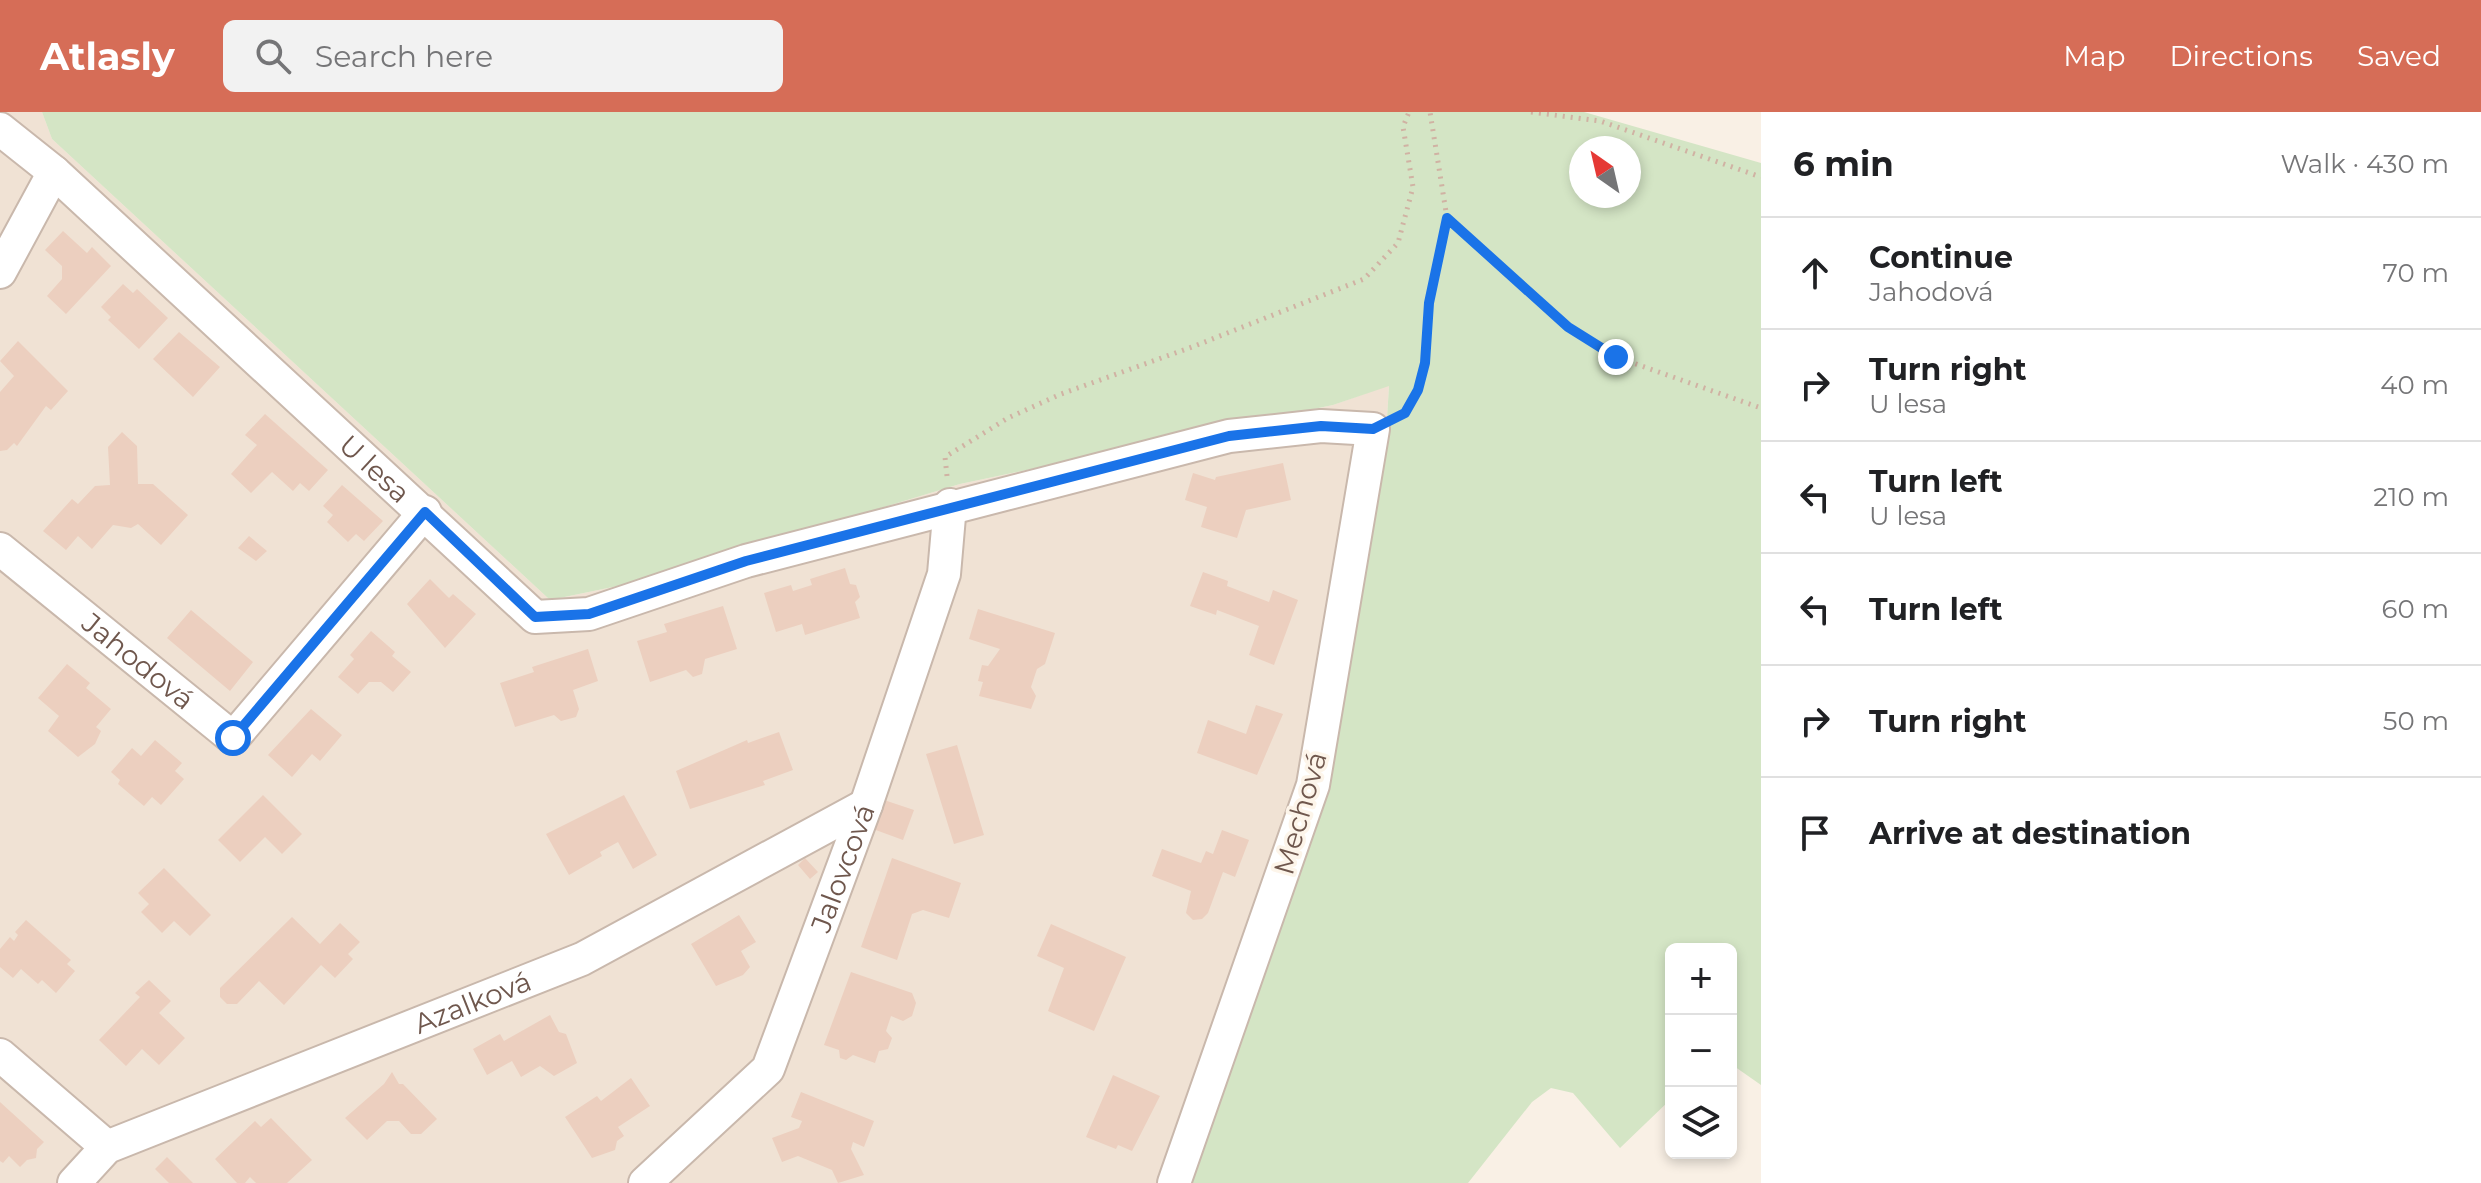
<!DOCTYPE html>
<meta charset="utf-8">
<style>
body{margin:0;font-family:Montserrat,sans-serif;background:#f2f2f2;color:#202124}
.controls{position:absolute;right:24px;bottom:24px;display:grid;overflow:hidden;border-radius:12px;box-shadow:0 4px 12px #0003}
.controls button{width:72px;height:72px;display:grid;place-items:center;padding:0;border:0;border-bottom:2px solid #e0e0e0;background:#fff;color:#202124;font:40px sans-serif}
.compass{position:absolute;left:1569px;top:24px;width:72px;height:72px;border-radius:50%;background:#fff;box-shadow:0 4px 12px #0003;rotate:326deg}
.stop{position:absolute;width:24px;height:24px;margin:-18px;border:6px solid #1a73e8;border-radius:50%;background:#fff}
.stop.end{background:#1a73e8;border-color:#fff;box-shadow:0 2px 8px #0008}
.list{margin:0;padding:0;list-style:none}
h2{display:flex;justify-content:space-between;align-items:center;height:104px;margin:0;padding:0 32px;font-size:34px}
h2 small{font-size:26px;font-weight:400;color:#757577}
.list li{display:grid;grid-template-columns:52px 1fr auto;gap:24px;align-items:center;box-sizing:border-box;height:112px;padding:0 32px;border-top:2px solid #e0e0e0}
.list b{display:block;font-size:30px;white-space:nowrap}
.list p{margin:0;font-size:26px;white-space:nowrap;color:#757577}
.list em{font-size:26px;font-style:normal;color:#757577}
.icon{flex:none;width:44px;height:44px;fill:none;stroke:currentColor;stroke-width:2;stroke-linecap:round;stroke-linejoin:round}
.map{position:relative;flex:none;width:1761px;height:1071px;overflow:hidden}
header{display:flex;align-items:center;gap:48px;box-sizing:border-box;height:112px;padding:0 40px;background:#d66d57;color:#fff}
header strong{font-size:38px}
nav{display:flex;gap:44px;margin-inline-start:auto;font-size:28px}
.search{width:560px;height:72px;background:#f2f2f2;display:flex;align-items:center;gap:20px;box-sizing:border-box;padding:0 28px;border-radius:12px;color:#757577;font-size:30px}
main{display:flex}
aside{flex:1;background:#fff}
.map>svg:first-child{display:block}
</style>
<header>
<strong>Atlasly</strong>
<div class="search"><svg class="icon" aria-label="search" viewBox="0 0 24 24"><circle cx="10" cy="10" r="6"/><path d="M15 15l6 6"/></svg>Search here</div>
<nav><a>Map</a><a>Directions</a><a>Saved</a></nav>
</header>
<main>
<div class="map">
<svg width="1761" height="1071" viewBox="0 0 1761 1071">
<rect width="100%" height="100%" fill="#f9f0e5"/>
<path fill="#f0e2d4" d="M0,0H42L52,27L550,488L637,470L960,372L1333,293L1389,273L1385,338L1348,546L1330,676L1191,1071H0Z"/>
<path fill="#d4e5c5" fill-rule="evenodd" d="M42,0H1584L1761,51V973L1731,952V837H1671V987L1620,1036L1573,981L1551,976L1532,990L1468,1071H1191L1330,676L1348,546L1385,338L1389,274L1333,293L960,372L637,470L550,488L52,27ZM1581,36H1629V84H1581Z"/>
<path fill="#eccfbf" d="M63,119L87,141L92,135L111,154L66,202L47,184L62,167V154L45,138Z
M123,172L133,181L137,177L168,206L139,237L108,208L111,205L101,195Z
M179,220L220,255L193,285L153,247Z
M18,229L68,279L51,298L46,294L17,334L14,331L7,338L0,339V280L14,264L0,249Z
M265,302L328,358L309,379L300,371L293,379L272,360L251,381L231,362L257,333L245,323Z
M122,320L137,334L138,372H153L188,403L161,433L138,412L131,416L113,413L92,437L78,424L66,438L43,419L72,387L78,392L95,374L110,373L108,335Z
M1283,351L1291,388L1246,398L1237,426L1201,415L1207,395L1185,388L1193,361L1215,368L1216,365Z
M342,373L383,409L364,429L356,422L348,430L327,410L333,403L323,394Z
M249,424L267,439L256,449L238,436Z
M845,456L850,472L856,473L860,485L855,490L860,506L805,523L802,512L776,520L764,481L791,473L793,479L812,473L810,467Z
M1203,460L1228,469L1227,474L1269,490L1273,478L1298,488L1274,553L1249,543L1259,514L1217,498L1216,503L1190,494Z
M430,467L449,486L453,482L476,502L445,536L407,492Z
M723,494L737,537L705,547L702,562L693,565L686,558L650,570L637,529L667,520L664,512Z
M978,497L1055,521L1045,552L1037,557L1031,575L1036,584L1031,597L979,584L983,570L978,569L982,553L988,554L1000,537L969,527Z
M191,498L253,550L230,579L167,526Z
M371,519L395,540L392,544L411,560L393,580L381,570H369L358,582L338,565L354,547L350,543Z
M588,537L598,569L573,578L579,597L576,605L561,609L554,603L515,615L500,571L534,560L532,555Z
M67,552L90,571L86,576L111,597L96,615L101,619L95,632L78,645L48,619L59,604L38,586Z
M1256,593L1283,602L1257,663L1197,641L1208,608L1246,622Z
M311,597L342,623L320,649L312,642L292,665L268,643Z
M779,620L793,658L763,669L765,673L690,697L676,659L747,628L748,631Z
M155,628L182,651L175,659L184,667L161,693L152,685L144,694L118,672L120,668L111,660L132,636L141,644Z
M957,633L984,723L954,732L926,642Z
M263,683L302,722L282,742L265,725L240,750L218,728Z
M624,683L657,743L633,757L618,730L600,740L602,744L569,763L546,722Z
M884,688L914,698L903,728L873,717Z
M1222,718L1249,728L1235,765L1223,760L1208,801L1202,807L1193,808L1186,801L1191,779L1152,764L1162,737L1201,751L1206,739L1213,742Z
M805,746L818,760L810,767L798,753Z
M892,746L961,771L949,806L923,798L912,802L897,848L861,835Z
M164,756L211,803L190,824L174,809L162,821L141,800L149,792L138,781Z
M739,803L756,830L741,839L750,855L743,863L716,874L691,832Z
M292,805L320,832L340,811L360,830L348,842L353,847L335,866L321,853L284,893L259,869L237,892H227L220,885V876Z
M26,808L71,848L67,852L75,859L56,881L42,868L38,872L21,857L13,866L0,855V837L10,825L14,829L18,823L15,820Z
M1051,812L1126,845L1094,919L1048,899L1064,856L1037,844Z
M851,860L912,881L916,891L912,904L903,909L891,904L886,919L892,926L888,937L879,939L875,951L853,943L846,948L840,946L839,938L824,933Z
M149,868L171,889L159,901L185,926L159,953L142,937L126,954L99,928L140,885L135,881Z
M550,903L559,920L566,922L577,951L554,964L540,954L521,965L512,949L487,963L473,937L500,922L504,929Z
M392,960L399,972H403L437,1007L421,1022H411L399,1009H387L367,1028L345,1006L384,972Z
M1113,963L1160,984L1132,1039L1118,1033L1116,1037L1086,1025Z
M631,966L650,994L618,1015L624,1024L617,1029L615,1038L592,1046L565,1005L597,984L601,989Z
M801,980L874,1009L864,1035L853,1030L851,1037L864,1063L838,1071L832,1058L798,1044L782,1050L772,1026L799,1016L802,1009L791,1005Z
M0,990L44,1030L37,1037L36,1046L27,1048L20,1055L9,1044L3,1051L0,1049Z
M271,1006L312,1048L287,1071H256L250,1065L245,1071H237L215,1047L255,1009L261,1015Z
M167,1045L193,1071H169L155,1057Z"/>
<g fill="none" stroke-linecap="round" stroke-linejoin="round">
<defs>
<g id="minor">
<path id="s1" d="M0,17L54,60L535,505L589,502L746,449L1229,324L1321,314L1373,317L1313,673L1174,1071"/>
<path d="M0,160L54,60"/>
<path id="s2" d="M0,437L233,626L425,400"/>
<path d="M0,943L107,1035"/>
<path id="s3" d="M74,1071L107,1035L582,847L866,693"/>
<path id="s4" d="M645,1071L768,957L866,693L944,462L950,393"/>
</g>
</defs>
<use href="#minor" stroke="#c9b8ac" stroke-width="36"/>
<path stroke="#d0b2a3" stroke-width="5" stroke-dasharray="2 6" stroke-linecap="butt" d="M1531,0L1600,9L1761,65
M1447,106L1568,215L1616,245L1761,296
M1399,304L1405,301L1418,278L1425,251L1429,191L1447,106L1430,0
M947,364L945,345L1008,306L1061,282L1192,235L1364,167L1398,131L1413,75L1403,15L1409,0"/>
<use href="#minor" stroke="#fff" stroke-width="32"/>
</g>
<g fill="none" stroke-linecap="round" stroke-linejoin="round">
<path stroke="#1a73e8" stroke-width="10" d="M233,626L425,400L535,505L589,502L746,449L1229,324L1321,314L1373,317L1405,301L1418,278L1425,251L1429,191L1447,106L1568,215L1616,245"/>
</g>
<g text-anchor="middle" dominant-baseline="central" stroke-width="7" stroke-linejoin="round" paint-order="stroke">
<g font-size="28" fill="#6f574d" stroke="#fdf5ea">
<text stroke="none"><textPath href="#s1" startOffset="506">U lesa</textPath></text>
<text stroke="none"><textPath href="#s2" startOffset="178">Jahodová</textPath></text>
<text transform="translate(1300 701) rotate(-74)">Mechová</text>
<text stroke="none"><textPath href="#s4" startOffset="382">Jalovcová</textPath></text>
<text stroke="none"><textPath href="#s3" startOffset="442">Azalková</textPath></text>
</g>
</g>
</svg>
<div class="controls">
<button>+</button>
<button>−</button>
<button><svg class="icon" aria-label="layers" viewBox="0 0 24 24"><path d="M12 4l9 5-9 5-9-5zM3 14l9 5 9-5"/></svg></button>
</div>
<svg class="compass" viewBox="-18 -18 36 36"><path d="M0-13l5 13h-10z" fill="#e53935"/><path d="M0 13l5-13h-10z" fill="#757577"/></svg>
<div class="stop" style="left:233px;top:626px"></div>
<div class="stop end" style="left:1616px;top:245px"></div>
</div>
<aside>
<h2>6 min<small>Walk · 430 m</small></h2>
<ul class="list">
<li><svg class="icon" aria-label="ahead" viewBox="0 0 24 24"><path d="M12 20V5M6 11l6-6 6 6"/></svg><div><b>Continue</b><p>Jahodová</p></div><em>70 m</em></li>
<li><svg class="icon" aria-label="right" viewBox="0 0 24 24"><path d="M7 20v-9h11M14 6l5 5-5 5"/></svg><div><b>Turn right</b><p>U lesa</p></div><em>40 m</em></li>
<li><svg class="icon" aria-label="left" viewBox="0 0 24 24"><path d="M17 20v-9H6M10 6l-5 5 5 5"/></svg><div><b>Turn left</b><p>U lesa</p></div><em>210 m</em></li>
<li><svg class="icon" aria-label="left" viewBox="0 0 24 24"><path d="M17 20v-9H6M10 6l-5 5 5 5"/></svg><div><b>Turn left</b></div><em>60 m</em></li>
<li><svg class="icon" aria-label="right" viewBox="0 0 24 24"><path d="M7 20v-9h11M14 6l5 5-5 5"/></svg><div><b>Turn right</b></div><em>50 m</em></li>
<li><svg class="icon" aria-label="arrive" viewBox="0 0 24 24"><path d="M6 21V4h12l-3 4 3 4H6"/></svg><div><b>Arrive at destination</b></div></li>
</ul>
</aside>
</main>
